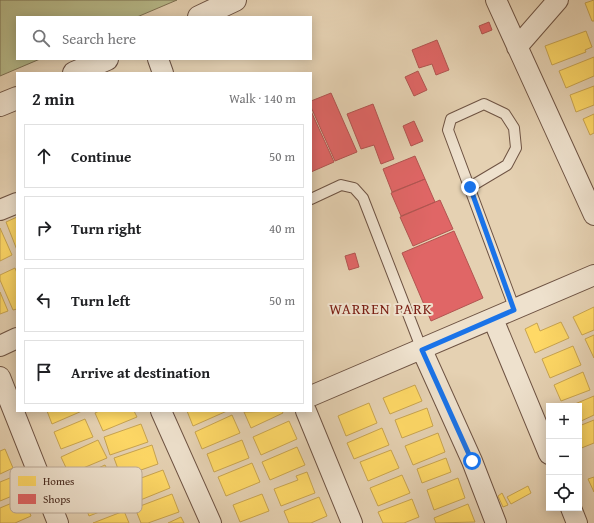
<!DOCTYPE html>
<meta charset="utf-8">
<style>
body{margin:0;font-family:"Gentium Book Plus",serif;background:#f2f2f2;color:#202124}
.controls{position:absolute;right:12px;bottom:12px;display:grid;overflow:hidden;border-radius:0px;box-shadow:0 2px 10px #0003}
.controls button{width:36px;height:36px;display:grid;place-items:center;padding:0;border:0;border-bottom:1px solid #e0e0e0;background:#fff;color:#202124;font:20px sans-serif}
.stop{position:absolute;width:12px;height:12px;margin:-9px;border:3px solid #1a73e8;border-radius:50%;background:#fff}
.stop.end{background:#1a73e8;border-color:#fff;box-shadow:0 1px 4px #0008}
.list{margin:0;padding:0;list-style:none}
h2{display:flex;justify-content:space-between;align-items:center;height:52px;margin:0;padding:0 16px;font-size:17px}
h2 small{font-size:13px;font-weight:400;color:#757577}
.list li{display:grid;grid-template-columns:26px 1fr auto;gap:12px;align-items:center;box-sizing:border-box;height:64px;margin:0 8px 8px;padding:0 8px;border:1px solid #e0e0e0;border-radius:0px}
.list b{display:block;font-size:15px;white-space:nowrap}
.list em{font-size:13px;font-style:normal;color:#757577}
.icon{flex:none;width:22px;height:22px;fill:none;stroke:currentColor;stroke-width:2;stroke-linecap:round;stroke-linejoin:round}
.map{position:relative;flex:none;width:594px;height:523px;overflow:hidden}
.search{position:absolute;background:#fff;box-shadow:0 2px 10px #0003;left:16px;top:16px;width:296px;height:44px;display:flex;align-items:center;gap:10px;box-sizing:border-box;padding:0 14px;border-radius:0px;color:#757577;font-size:15px}
.panel{position:absolute;background:#fff;box-shadow:0 2px 10px #0003;left:16px;top:72px;width:296px;height:340px;border-radius:0px}
.map>svg:first-child{display:block}
</style>
<div class="map">
<svg width="594" height="523" viewBox="0 0 594 523">
<rect width="100%" height="100%" fill="#e5d1b2"/>
<filter id="stains"><feTurbulence type="fractalNoise" baseFrequency=".005" numOctaves="4"/><feColorMatrix values="0 0 0 0 .2 0 0 0 0 .09 0 0 0 0 .02 0 0 0 .5 -.17"/></filter>
<radialGradient id="worn" r=".72"><stop offset=".6" stop-color="#630" stop-opacity="0"/><stop offset="1" stop-color="#630" stop-opacity=".3"/></radialGradient>
<path fill="#b7ba8a" stroke="#7f7254" d="M0,0H177L137,17H17V59H40L0,76Z"/>
<path fill="#ffd966" stroke="#c8a450" d="M594,0V21H592L585,3Z
M586,31L592,47L585,50L586,52L552,65L545,46Z
M594,57V76L566,88L559,71Z
M594,86V105L576,112L570,95Z
M594,114V133L590,135L583,119Z
M17,217V250L6,222Z
M0,228L12,255L0,261Z
M15,268L17,273V309L13,310L0,280V275Z
M0,292L8,311L0,314Z
M594,307V330L582,335L573,317Z
M561,322L569,338L535,353L525,329L537,323L540,331Z
M594,335V358L585,339Z
M573,346L581,365L550,378L542,359Z
M583,372L590,390L561,401L554,385Z
M415,385L422,401L390,414L383,398Z
M594,396V415L579,422V406H570Z
M369,403L377,423L346,436L338,416Z
M427,408L433,426L402,438L395,420Z
M47,411H82L52,424Z
M99,411H134L137,417L103,431L95,413Z
M187,411H227L193,426Z
M282,411L283,413L251,428L244,412Z
M232,415L240,433L202,449L195,432Z
M85,419L93,437L61,449L54,432Z
M594,420V443L579,449V426Z
M289,421L297,439L261,455L253,437Z
M141,424L148,442L110,455L104,437Z
M382,428L389,445L354,459L347,443Z
M438,433L445,452L413,465L405,446Z
M98,440L107,458L69,474L61,457Z
M242,440L249,458L214,472L207,454Z
M152,445L158,464L121,477L114,458Z
M297,447L305,465L270,480L262,462Z
M5,449L13,468L0,474V451Z
M391,450L399,468L368,481L360,462Z
M446,458L451,472L422,483L417,469Z
M252,463L260,482L226,496L218,477Z
M105,465L113,481L80,495L73,479Z
M163,470L170,488L133,503L125,484Z
M307,472L315,493L281,506L274,489L298,480L296,476Z
M402,475L410,493L378,506L370,488Z
M15,476L22,492L0,501V482Z
M594,477V492L588,479Z
M458,478L465,498L434,510L427,490Z
M528,486L531,493L511,504L507,497Z
M116,488L123,503L89,516L83,500Z
M502,493L508,505L503,507L498,496Z
M172,494L179,512L148,523H141L135,508Z
M262,494L269,511L240,522L233,505Z
M319,497L327,516L311,523H289L284,511Z
M24,498L31,516L15,523H0V508Z
M412,499L419,517L404,523H383L378,512Z
M468,504L475,522L436,523L434,518Z
M124,511L129,523H93Z
M181,517L184,523H168Z"/>
<path fill="#e06666" stroke="#b25450" d="M489,22L492,30L482,34L479,26Z
M437,40L449,70L436,75L432,64L419,68L412,50Z
M418,71L427,90L414,96L405,77Z
M331,93L357,152L335,161L311,107V101Z
M373,104L394,159L381,164L374,145L361,149L347,114Z
M311,111L334,162L311,172Z
M414,121L423,141L411,146L403,126Z
M415,156L425,179L392,192L383,169Z
M425,179L435,202L401,216L391,193Z
M440,200L453,229L413,246L400,217Z
M454,231L483,298L431,321L402,253Z
M355,253L359,267L349,270L345,256Z"/>
<g fill="none" stroke-linecap="round" stroke-linejoin="round">
<defs>
<path id="service" d="M470,187L507,165L516,148L514,128L505,114L484,104L451,119L448,130L515,310
M311,199L341,185L354,188L363,198L422,350"/>
<path id="minor" d="M496,0L594,215
M517,47L558,0
M158,59L163,73
M0,210L17,203
M493,319L549,454
M0,346L17,338
M422,350L472,461L496,523
M0,377L58,523
M311,396L594,275
M161,411L211,523
M306,411L352,523
M571,508L577,523"/>
<path id="tertiary" d="M199,17L235,0
M74,73L107,59
M0,105L17,98"/>
</defs>
<use href="#service" stroke="#6e5343" stroke-width="12"/>
<use href="#minor" stroke="#6e5343" stroke-width="22"/>
<use href="#tertiary" stroke="#6e5343" stroke-width="24"/>
<use href="#service" stroke="#eee1cd" stroke-width="10"/>
<use href="#minor" stroke="#eee1cd" stroke-width="20"/>
<use href="#tertiary" stroke="#eee1cd" stroke-width="22"/>
</g>
<g fill="none" stroke-linecap="round" stroke-linejoin="round">
<path stroke="#1a73e8" stroke-width="5" d="M470,187L514,310L422,350L472,461"/>
</g>
<g text-anchor="middle" dominant-baseline="central" stroke-width="4" stroke-linejoin="round" paint-order="stroke">
<g font-size="15" letter-spacing="1" fill="#7a1f14" stroke="#eee1cd">
<text x="381" y="308">WARREN PARK</text>
</g>
</g>
<rect x="10" y="467" width="132" height="46" rx="6" fill="#eee1cd" stroke="#bcaa98" stroke-width="1"/>
<rect x="18" y="476" width="18" height="10" fill="#ffd966"/>
<rect x="18" y="494" width="18" height="10" fill="#e06666"/>
<g font-size="11" fill="#47291e">
<text x="43" y="485">Homes</text>
<text x="43" y="503">Shops</text>
</g>
<rect width="100%" height="100%" filter="url(#stains)"/>
<rect width="100%" height="100%" fill="url(#worn)"/>
</svg>
<div class="controls">
<button>+</button>
<button>−</button>
<button><svg class="icon" aria-label="locate" viewBox="0 0 24 24"><circle cx="12" cy="12" r="6"/><path d="M12 2v4M12 18v4M2 12h4M18 12h4"/></svg></button>
</div>
<div class="stop" style="left:472px;top:461px"></div>
<div class="stop end" style="left:470px;top:187px"></div>
<div class="search"><svg class="icon" aria-label="search" viewBox="0 0 24 24"><circle cx="10" cy="10" r="6"/><path d="M15 15l6 6"/></svg>Search here</div>
<section class="panel">
<h2>2 min<small>Walk · 140 m</small></h2>
<ul class="list">
<li><svg class="icon" aria-label="ahead" viewBox="0 0 24 24"><path d="M12 20V5M6 11l6-6 6 6"/></svg><div><b>Continue</b></div><em>50 m</em></li>
<li><svg class="icon" aria-label="right" viewBox="0 0 24 24"><path d="M7 20v-9h11M14 6l5 5-5 5"/></svg><div><b>Turn right</b></div><em>40 m</em></li>
<li><svg class="icon" aria-label="left" viewBox="0 0 24 24"><path d="M17 20v-9H6M10 6l-5 5 5 5"/></svg><div><b>Turn left</b></div><em>50 m</em></li>
<li><svg class="icon" aria-label="arrive" viewBox="0 0 24 24"><path d="M6 21V4h12l-3 4 3 4H6"/></svg><div><b>Arrive at destination</b></div></li>
</ul>
</section>
</div>
